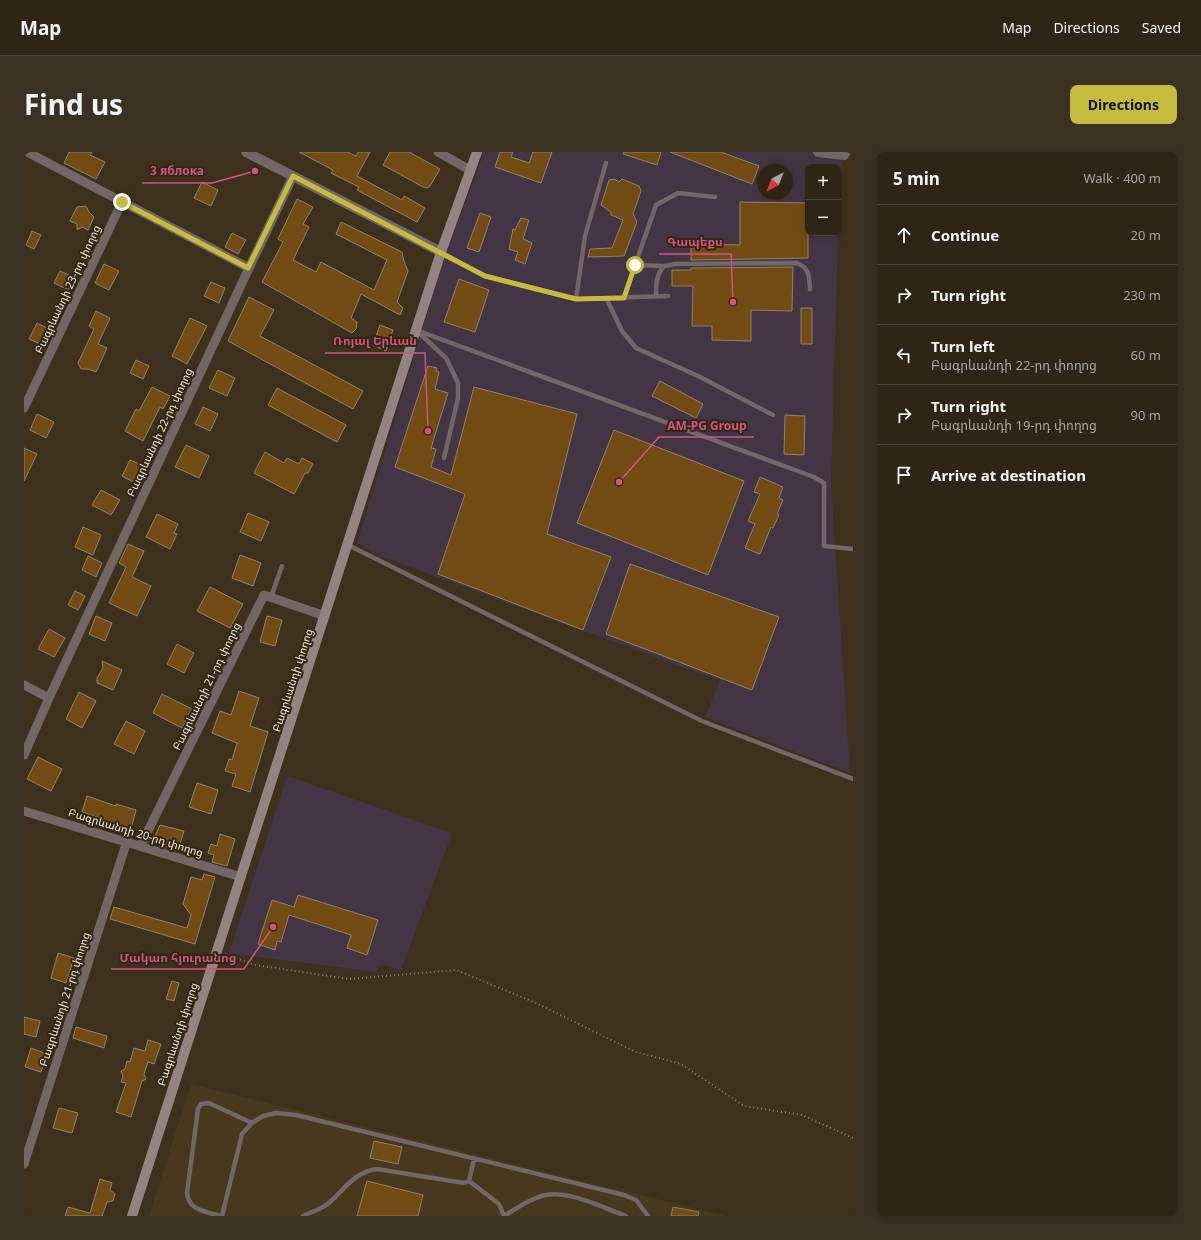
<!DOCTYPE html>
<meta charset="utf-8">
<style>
body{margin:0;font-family:"Noto Sans","Noto Sans Armenian",sans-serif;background:#3a3123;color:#f1f3f6}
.controls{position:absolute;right:12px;top:12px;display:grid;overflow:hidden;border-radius:8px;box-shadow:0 2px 6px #0003}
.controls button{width:36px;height:36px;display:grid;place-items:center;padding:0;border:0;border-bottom:1px solid #494235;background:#2e2516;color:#f1f3f6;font:20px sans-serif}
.compass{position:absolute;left:733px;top:12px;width:36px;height:36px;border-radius:50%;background:#2e2516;box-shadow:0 2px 6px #0003;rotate:222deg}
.stop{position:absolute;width:12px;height:12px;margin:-9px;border:3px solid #c5bc3d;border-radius:50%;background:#fff}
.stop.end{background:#c5bc3d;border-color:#fff;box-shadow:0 1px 4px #0008}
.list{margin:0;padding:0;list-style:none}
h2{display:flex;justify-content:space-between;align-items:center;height:52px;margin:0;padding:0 16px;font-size:17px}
h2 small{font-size:13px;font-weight:400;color:#a7a5a1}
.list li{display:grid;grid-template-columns:26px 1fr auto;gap:12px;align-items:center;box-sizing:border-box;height:60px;padding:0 16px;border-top:1px solid #494235}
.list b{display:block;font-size:15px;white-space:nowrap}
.list p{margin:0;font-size:13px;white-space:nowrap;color:#a7a5a1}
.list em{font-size:13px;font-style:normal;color:#a7a5a1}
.icon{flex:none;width:22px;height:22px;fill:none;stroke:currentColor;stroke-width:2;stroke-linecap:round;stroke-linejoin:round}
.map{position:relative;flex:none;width:829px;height:1064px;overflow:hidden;border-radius:8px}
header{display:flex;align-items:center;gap:24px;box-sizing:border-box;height:56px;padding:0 20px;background:#2e2516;border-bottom:1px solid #494235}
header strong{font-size:19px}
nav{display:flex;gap:22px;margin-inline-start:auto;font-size:14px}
.intro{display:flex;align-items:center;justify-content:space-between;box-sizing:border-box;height:96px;padding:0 24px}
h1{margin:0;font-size:28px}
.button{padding:10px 18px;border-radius:8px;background:#c5bc3d;color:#111;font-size:14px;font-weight:700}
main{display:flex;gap:24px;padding:0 24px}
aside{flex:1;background:#2e2516;border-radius:8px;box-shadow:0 2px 6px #0003}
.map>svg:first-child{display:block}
</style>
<header>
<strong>Map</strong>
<nav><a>Map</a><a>Directions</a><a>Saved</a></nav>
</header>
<div class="intro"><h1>Find us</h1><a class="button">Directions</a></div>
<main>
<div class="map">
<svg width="829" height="1064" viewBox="0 0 829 1064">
<rect width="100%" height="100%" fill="#3d311e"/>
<path fill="#433543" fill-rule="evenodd" d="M460,0H827L816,14L814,73V15H784V81H814L807,332L826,621L681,565L696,529L351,402L333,391L416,120ZM739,18H763V42H739Z
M263,624L428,681L377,818L357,812L352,820L205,801Z"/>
<path fill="#47381e" d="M167,932L702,1064H125Z"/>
<path fill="#724b12" stroke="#92816e" d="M45,0H68L66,3L81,10L72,27L40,11Z
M275,0H323L332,4L334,0H346L333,24L378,48L380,44L401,56L393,70L333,38L335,35L307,21L309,18Z
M366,0H385L416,17L406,34L403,36L399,35L359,13Z
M476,0H489L487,5L505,11L509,0H528L517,31L471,15Z
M600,0H637L633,13L599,2Z
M646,0H697L735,14L728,32Z
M590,27L595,30L598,27L615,34L617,39L609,62L613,70L600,104L564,105L566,97L588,96L599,68L587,63V60L577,53L585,28Z
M178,30L194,38L187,54L170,46Z
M273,47L289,55L279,72L285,75L269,108L292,120L297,110L350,138L363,108L312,82L317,70L378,100L380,109L384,119L373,150L379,156L376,163L337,142L327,166L333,170L332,177L328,181L238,130L259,90L254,87Z
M716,50L784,51V106L667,108V92L716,93Z
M62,54L65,60L70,65L64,78L58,75L53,78V72L46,69L53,55Z
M456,61L467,65L455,100L443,96Z
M497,66L505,68L499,87L508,91L501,112L491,108L494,100L485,97L489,77L491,78Z
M8,79L17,83L10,97L2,93Z
M208,81L222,88L214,102L201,95Z
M80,112L95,119L85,138L71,131Z
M769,115L768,159L727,158V189L688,188V174H668L669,134H648V118H667V116Z
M36,119L51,126L45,138L30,131Z
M435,127L465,138L451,180L420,170Z
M187,130L201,136L195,151L180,144Z
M225,145L250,158L236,184L339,239L329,257L204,189Z
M777,156H788V192H777Z
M72,159L86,166L74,192L83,196L72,220L64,217H57L54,211L70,177L65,174Z
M166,166L183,174L163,212L148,204Z
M13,171L25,177L18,193L5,187Z
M356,173L369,178L362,199L349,193Z
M112,208L125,214L119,227L106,221Z
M404,214L413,216L412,219L415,220L411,237L424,241L407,296L412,297L407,315L427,323L450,235L553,262L523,382L587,405L559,478L414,422L441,342L371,315Z
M194,218L211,226L203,244L185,236Z
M636,229L679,252L672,266L628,244Z
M128,235L146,244L139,257L136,255L119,289L101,279L112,257L115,259Z
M253,236L322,273L313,290L244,253Z
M179,255L194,262L186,279L171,272Z
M13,262L30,270L22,286L6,278Z
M761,263L781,264L780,303L760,302Z
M590,278L720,329L684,423L553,371Z
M162,293L185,304L175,326L151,315Z
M0,296L13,302L0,329Z
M241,300L260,311L263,306L275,312L278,306L289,312L284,321H281L270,342L230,321Z
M106,308L118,313L109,330L98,324Z
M736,325L759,335L755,346L759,348L753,362L755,363L749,376L747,375L736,402L721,396L731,372L724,369L736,342L730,340Z
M77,338L96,348L87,363L68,353Z
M224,361L245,370L237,389L216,380Z
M133,362L154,372L150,381L153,382L146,397L122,385Z
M59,375L77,383L69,403L51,395Z
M104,392L120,399L108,425L127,434L113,464L85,451L102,415L95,411Z
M216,403L237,411L229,434L208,426Z
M64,404L78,411L72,425L58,418Z
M606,412L755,465L728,538L582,482Z
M186,435L219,452L206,476L173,459Z
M51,439L61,444L54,458L44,453Z
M72,464L88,471L81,489L65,482Z
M243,464L258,468L251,494L236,490Z
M25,477L41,486L30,505L14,497Z
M153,492L170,501L160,521L143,512Z
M78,509L98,518L89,538L73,531V526L79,516Z
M215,539L235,546L226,574L244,580L226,640L208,634L212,622L201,619L205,607L208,608L213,591L188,581L196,559L207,563Z
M55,540L72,549L58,576L42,567Z
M138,542L168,557L158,576L129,561Z
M102,569L121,579L110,602L90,592Z
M14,605L38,617L27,639L3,627Z
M173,631L194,638L187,662L165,655Z
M63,644L92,654V652L112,658L107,677L58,660Z
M136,673L160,679L154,698L128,691Z
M196,682L211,687L203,714L188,710L190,703L184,701L187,692L193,694Z
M180,722L191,725L171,792L86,767L90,755L163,776L167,763L159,752L167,725L178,728Z
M274,743L354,768L343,803L323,796L327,783L265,763L257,790L253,789L251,798L234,792L248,748L270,755Z
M34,801L50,806L42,831L27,826Z
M148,829L155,831L150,849L142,847Z
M0,865L16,869L12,885L0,882Z
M52,875L83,884L80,896L49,886Z
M124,888L137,892L130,912L124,910L120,922L122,927L118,929L107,965L92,960L102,931L97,930L99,924L97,919L101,917L103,909L106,910L110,896L121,899Z
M7,896L23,902L17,920L1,915Z
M35,956L54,961L48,981L29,976Z
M350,989L378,995L374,1012L346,1006Z
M76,1027L88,1031L86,1038L91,1042L89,1049L83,1050L78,1064H41L44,1055L66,1061Z
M343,1029L399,1043L394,1064H333Z
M649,1055L675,1060L674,1064H647Z"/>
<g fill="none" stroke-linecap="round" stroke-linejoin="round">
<path stroke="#8c8172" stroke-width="2" stroke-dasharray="1 3" stroke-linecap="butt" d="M201,802L231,813L325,827L432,818L512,851L612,900L657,912L720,954L778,963L829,986"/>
<path stroke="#726666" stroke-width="4.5" d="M417,100L461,124L552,147L644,144
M611,113L640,114
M632,144C632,133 632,123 640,114L651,112L773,111C786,116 785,125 786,137
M600,145L632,53L654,41L691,45
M582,146L598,179L612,196L674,224L749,263
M552,147L561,84L582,11
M392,178L790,325L800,331V394L829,397
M393,179L422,206L434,231V246L420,306
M324,393L678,569L829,627
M247,445L258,414
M445,1029L475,1052L480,1064
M196,1064C181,1059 165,1059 163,1041L174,957L177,952L185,951L228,971
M198,1064L218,982L228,971L239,964L252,961L272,963L600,1043L612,1048L624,1064
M279,1064C287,1060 298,1057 305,1051C321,1037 330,1020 353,1017L440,1031L445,1029L450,1007
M480,1064C493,1056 507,1046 522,1043C545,1038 580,1056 602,1064"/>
<path stroke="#726666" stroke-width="9" d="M3,0L225,116
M414,0L446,18
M0,256L98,50
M0,533L25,546L0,603
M25,546L225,116L269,24
M0,659L217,725
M117,693L240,443L301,464
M0,1012L103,689"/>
<path stroke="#726666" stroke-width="10" d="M222,0L417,100
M794,0L820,3L822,0"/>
<path stroke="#958282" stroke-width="10" d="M108,1064L417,100L453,0"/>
</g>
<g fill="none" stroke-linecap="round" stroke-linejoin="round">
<path stroke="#c5bc3d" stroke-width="5" d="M98,50L224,116L269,24L461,124L552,147L600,146L611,113"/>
</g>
<g text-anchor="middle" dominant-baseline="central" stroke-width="4" stroke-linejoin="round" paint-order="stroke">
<g font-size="11" fill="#f0e8dd" stroke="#332714">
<text transform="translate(43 137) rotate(-65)">Բագրևանդի 23-րդ փողոց</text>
<text transform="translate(135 280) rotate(-65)">Բագրևանդի 22-րդ փողոց</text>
<text transform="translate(268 528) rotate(-72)">Բագրևանդի փողոց</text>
<text transform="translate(182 534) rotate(-64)">Բագրևանդի 21-րդ փողոց</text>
<text transform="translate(112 680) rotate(17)">Բագրևանդի 20-րդ փողոց</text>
<text transform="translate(40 847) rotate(-72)">Բագրևանդի 21-րդ փողոց</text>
<text transform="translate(153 882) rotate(-72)">Բագրևանդի փողոց</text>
</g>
</g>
<path fill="none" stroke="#d05682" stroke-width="1.5" d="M231 19L188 31H118M709 150L707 102H635M404 279L401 201H301M595 330L635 285H730M249 775L220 817H87"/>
<g fill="#d05682" stroke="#332714" stroke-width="1.5">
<circle cx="231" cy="19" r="4"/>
<circle cx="709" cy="150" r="4"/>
<circle cx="404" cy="279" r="4"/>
<circle cx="595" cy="330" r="4"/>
<circle cx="249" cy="775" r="4"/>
</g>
<g font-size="12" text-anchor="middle" font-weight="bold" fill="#d05682" stroke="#332714" stroke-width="4" stroke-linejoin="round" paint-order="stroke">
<text x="153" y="23">3 яблока</text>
<text x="671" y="94">Գապեքս</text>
<text x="351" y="193">Ռոյալ Երևան</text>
<text x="683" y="278">AM-PG Group</text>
<text x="154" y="810">Մակաո հյուրանոց</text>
</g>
</svg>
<div class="controls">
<button>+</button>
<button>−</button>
</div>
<svg class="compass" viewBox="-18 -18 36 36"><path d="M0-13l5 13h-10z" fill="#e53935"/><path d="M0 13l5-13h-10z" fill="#a7a5a1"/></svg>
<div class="stop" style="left:611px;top:113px"></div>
<div class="stop end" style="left:98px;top:50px"></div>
</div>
<aside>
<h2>5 min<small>Walk · 400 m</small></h2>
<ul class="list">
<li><svg class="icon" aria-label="ahead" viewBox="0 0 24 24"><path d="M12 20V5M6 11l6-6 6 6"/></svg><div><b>Continue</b></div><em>20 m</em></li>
<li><svg class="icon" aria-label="right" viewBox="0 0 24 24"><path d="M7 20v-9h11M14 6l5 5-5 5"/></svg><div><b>Turn right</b></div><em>230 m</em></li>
<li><svg class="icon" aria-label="left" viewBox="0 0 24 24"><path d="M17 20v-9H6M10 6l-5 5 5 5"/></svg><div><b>Turn left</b><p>Բագրևանդի 22-րդ փողոց</p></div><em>60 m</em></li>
<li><svg class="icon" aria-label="right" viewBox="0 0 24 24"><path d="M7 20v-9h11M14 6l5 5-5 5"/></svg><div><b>Turn right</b><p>Բագրևանդի 19-րդ փողոց</p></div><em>90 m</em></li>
<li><svg class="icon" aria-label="arrive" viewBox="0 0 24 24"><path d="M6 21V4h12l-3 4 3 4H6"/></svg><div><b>Arrive at destination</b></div></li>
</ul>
</aside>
</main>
